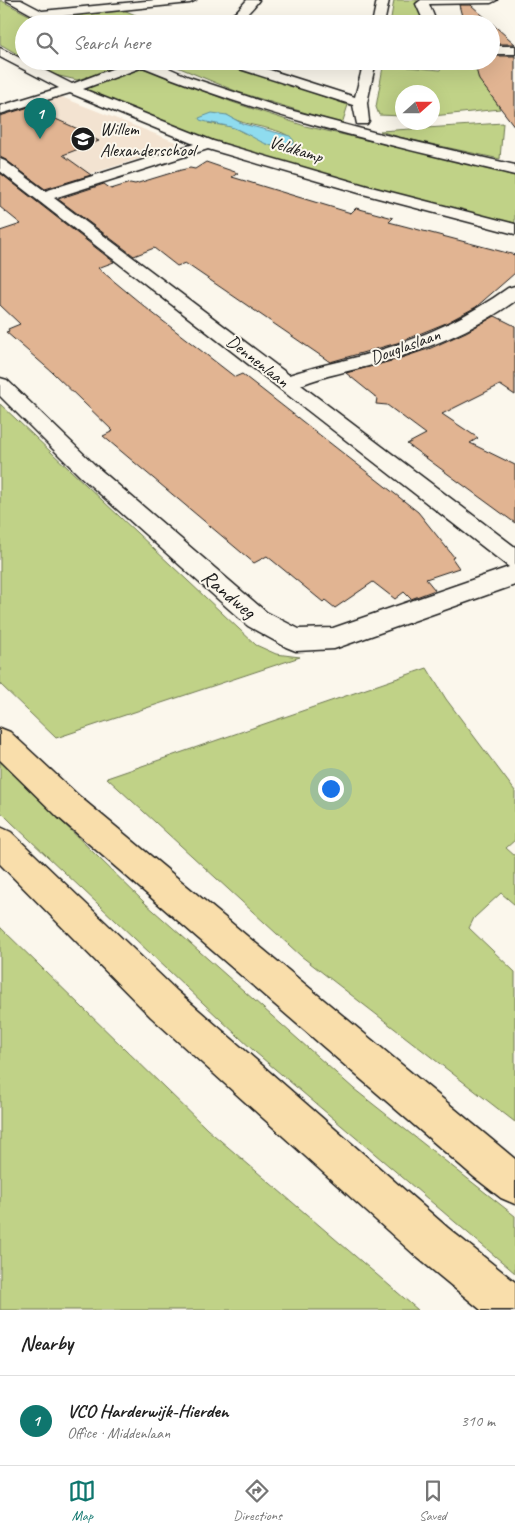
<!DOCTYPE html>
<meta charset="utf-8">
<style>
body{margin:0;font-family:Caveat,sans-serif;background:#f2f2f2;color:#222}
.compass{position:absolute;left:395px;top:85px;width:45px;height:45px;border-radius:50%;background:#fff;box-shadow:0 5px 20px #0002;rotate:69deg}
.you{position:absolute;left:330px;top:788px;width:18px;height:18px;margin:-12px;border:4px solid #fff;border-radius:50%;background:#1a73e8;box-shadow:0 0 0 8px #1a73e833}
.badge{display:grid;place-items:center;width:32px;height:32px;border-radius:50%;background:#0f766e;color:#fff;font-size:16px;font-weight:700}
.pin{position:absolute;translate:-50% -41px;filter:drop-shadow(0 1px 2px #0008)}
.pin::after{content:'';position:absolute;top:26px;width:18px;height:15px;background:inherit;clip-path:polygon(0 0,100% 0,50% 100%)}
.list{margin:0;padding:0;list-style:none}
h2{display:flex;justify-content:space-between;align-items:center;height:65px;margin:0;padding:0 20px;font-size:21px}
h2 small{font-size:16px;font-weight:400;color:#767676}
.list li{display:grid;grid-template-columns:32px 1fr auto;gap:15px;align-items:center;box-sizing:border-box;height:90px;padding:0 20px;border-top:1px solid #e0e0e0}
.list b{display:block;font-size:19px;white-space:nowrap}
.list p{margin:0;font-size:16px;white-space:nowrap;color:#767676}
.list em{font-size:16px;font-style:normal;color:#767676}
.icon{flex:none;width:28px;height:28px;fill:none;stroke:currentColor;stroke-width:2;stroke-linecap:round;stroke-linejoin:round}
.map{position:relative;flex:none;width:515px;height:1310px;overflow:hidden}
.search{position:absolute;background:#fff;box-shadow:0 5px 20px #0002;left:15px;right:15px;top:15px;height:55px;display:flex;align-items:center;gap:12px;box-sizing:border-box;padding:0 18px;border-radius:28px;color:#767676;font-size:19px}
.sheet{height:155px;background:#fff}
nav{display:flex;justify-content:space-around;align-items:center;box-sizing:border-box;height:70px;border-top:1px solid #e0e0e0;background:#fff;font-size:14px;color:#767676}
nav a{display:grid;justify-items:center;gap:2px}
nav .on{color:#0f766e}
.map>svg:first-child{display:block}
</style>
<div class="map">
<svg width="515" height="1310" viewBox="0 0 515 1310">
<rect width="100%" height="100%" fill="#fbf7ec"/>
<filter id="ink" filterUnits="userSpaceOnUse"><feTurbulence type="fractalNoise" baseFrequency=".02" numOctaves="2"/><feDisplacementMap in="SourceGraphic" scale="10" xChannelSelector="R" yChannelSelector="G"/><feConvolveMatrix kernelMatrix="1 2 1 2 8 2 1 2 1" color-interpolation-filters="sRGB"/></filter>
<g filter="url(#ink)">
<path fill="#f3e3d1" d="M59,96L178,143L177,147L54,185L0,149V114L31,104L35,105L47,101L48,99Z"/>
<path fill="#c0d287" stroke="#6e7752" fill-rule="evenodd" d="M0,0L46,24H24V58L0,44Z
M394,0H417L426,24H390Z
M121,9L158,24H73L60,17L65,15Z
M29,61H127L128,62L122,67L77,80L55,75Z
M163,61H221L348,105L342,124L238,92Z
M384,61H411L408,67L440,70L445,61H469L482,78L500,109L433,116L432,92H402V116L379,115L376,107Z
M139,68L147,69L232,102L305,126L515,174V224C429,202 342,182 257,156C198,137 140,112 83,89L96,83ZM227,115C246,129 281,125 294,141L244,133L233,127L208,123Z
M503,123L500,159L399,137L380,131Z
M0,404L256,645L276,654L300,657L56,738L0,684Z
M427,668L446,699L515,791V840L506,848L515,856V905L501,893L474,918L469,928L515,972V1122L301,956L107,778Z
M0,761L145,903L354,1089L515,1216V1273L255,1052L12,823L0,811Z
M0,927L207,1129L418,1310H0Z"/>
<path fill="#8fdcef" stroke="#618f9b" d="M212,113L227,115L243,124L290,136L294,141L293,146C269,152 255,136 234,128C223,124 211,124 200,120L199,118Z"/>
<path fill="#e1b492" stroke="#1c1c1c" d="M459,5H471L515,44H491V24H464Z
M491,56H515V127L479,80L474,61H491Z
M29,107L89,134L86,135L99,141L63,155L91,175L45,189L6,160L0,157V116Z
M206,162L238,173L232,177L351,213L356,208L393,218L389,222L515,255V273L476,307L446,323L397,343L330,362L185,263L177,266L154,248L134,256L58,199L104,184L111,189L130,183L135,184L181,170L190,168L195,169Z
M0,173L114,262L98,268L150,311L235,377L242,374L418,512L454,557L452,558L459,568L426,579L435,590L411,599L404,592L395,599L373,582L335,608L325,600L323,602L267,556L254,563L103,436L113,431L52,372L6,332L9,331L8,329L20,324L0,305V231L21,224L0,207Z
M495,316L515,326V395L500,385L442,414L478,438L470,443L515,465V523L407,444L426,434L387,405L376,404L377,398L346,373L395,360L431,348L466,332Z"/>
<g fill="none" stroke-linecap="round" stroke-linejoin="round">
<defs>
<path id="minor" d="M6,0H21L42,11L156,0H196L190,3L53,17L60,21L61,24H49Z
M247,0H259C247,16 238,24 218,24L236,12Z
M377,0H389L384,24H372Z
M421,0H497L491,3L429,4L437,24H425L416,4Z
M491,46H515V54H491Z
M0,48L72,84L133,61H153L189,77L282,108L373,132L515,165V175C389,145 263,117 143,67L83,89L213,141L371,187L515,224V234L359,193L208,149L54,198L289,375C319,365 351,360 381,350C427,336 469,316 508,288L515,286V301C473,331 425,350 376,364C351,371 325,375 301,385L515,547V585L334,649L296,651L286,647L248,626L80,476L0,396V378L7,380L96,466L266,612L299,629L333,628L509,567L0,171V159L5,161L45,191L194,144L70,93L0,114V106L59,88L0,57Z
M222,61H242L355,97L364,61H376L367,103L369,121L367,124H357L353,105L224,64Z"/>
<path id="highway" d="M0,728L10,732L80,797L515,1159V1204L501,1198L474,1177L58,817L0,760Z
M0,827L11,832L177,991L448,1228L515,1282V1310H481L418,1258L151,1017L0,864Z"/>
</defs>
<use href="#minor" stroke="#1c1c1c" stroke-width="3"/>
<use href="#highway" stroke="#1c1c1c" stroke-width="3"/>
<use href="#minor" fill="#fbf7ec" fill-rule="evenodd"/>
<use href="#highway" fill="#f9deab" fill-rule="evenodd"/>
</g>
</g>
<defs>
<symbol id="school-disc" viewBox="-11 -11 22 22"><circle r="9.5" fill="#1c1c1c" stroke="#fbf7ec"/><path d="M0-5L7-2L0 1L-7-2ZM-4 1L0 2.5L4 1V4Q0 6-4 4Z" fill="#fff"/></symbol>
</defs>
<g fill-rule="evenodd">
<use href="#school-disc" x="69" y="125" width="28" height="28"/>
</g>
<g text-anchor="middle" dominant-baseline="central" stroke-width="4" stroke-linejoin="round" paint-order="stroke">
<g font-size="18" fill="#1c1c1c" stroke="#fbf7ec" text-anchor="start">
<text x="100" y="129">Willem<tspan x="100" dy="21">Alexanderschool</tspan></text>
</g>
<g font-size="18" fill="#1c1c1c" stroke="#fbf7ec">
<text transform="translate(296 149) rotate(17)">Veldkamp</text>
<text transform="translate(405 346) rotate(-20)">Douglaslaan</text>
<text transform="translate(258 361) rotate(38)">Dennenlaan</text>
</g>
<g font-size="21" fill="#1c1c1c" stroke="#fbf7ec">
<text transform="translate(229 594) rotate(40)">Randweg</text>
</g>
</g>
</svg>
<svg class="compass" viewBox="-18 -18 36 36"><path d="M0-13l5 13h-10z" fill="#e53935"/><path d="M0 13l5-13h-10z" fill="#767676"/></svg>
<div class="you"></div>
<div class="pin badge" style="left:40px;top:139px">1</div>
<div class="search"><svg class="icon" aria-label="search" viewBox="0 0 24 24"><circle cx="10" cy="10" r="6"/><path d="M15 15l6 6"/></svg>Search here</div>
</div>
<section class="sheet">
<h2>Nearby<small></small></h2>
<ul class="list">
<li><span class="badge">1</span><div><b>VCO Harderwijk-Hierden</b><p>Office · Middenlaan</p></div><em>310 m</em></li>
</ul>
</section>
<nav>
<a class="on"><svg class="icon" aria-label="map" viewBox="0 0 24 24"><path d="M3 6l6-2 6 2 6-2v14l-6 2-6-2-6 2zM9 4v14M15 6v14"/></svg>Map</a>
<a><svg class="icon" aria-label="directions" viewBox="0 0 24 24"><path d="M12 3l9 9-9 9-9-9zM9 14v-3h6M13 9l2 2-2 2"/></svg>Directions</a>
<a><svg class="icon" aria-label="saved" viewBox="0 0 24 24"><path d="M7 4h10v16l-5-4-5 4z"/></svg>Saved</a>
</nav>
